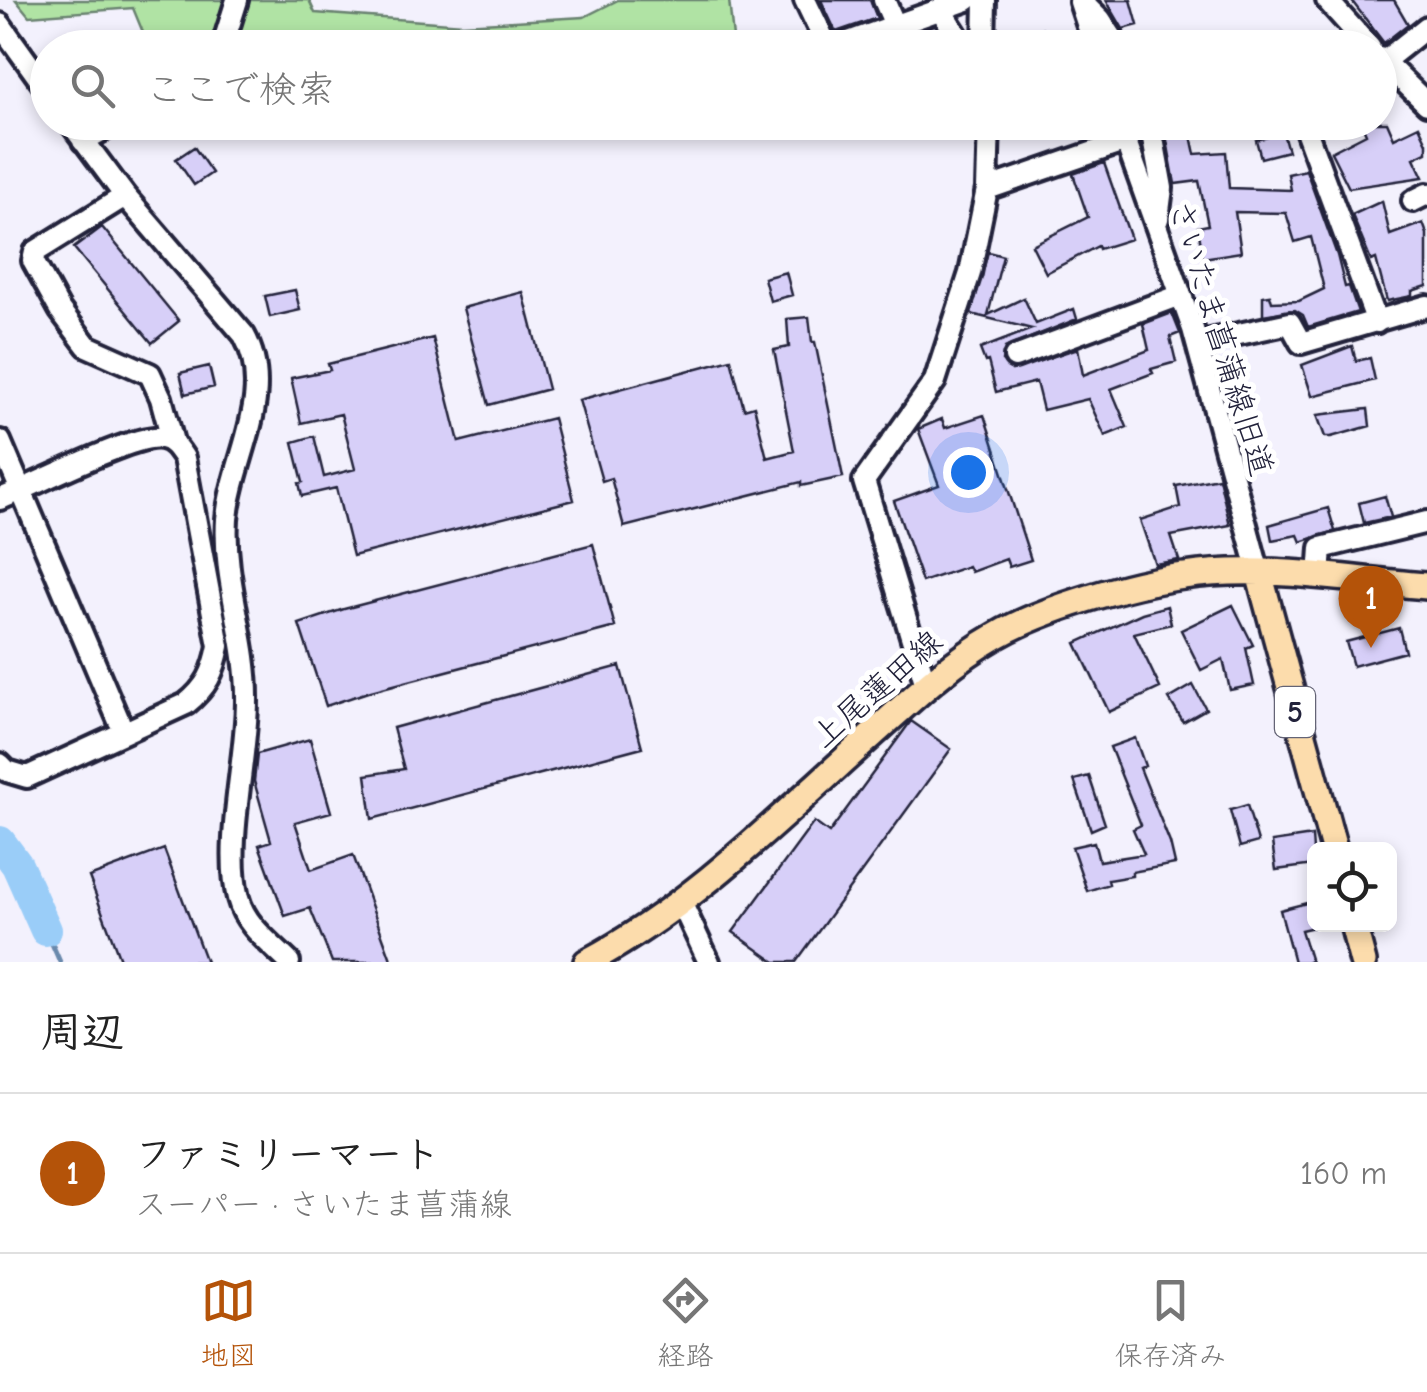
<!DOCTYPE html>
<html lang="ja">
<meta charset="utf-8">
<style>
body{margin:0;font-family:"Comic Neue","Klee One",sans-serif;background:#f2f2f2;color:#222}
.controls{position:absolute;right:30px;bottom:30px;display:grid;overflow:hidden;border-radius:15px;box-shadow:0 5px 15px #0003}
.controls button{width:90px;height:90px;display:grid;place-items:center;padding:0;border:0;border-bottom:2px solid #e0e0e0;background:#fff;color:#222;font:50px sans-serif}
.you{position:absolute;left:968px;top:472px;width:35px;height:35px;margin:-25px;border:8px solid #fff;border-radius:50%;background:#1a73e8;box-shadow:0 0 0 15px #1a73e833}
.badge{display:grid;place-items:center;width:65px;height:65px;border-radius:50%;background:#b45309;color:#fff;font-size:32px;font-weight:700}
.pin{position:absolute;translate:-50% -82px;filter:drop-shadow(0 2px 5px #0008)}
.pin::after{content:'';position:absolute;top:52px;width:35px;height:30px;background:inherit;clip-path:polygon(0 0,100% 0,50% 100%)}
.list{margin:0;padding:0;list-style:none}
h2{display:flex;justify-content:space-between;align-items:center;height:130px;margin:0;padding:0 40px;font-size:42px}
h2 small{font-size:32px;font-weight:400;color:#767676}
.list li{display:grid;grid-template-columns:65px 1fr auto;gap:30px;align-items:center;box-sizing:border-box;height:160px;padding:0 40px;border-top:2px solid #e0e0e0}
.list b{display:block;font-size:38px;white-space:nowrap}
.list p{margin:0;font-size:32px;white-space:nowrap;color:#767676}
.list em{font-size:32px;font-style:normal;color:#767676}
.icon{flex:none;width:55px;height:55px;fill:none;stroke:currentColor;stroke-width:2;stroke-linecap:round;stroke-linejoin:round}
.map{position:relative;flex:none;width:1427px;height:962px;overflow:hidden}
.search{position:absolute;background:#fff;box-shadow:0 5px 15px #0003;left:30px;right:30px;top:30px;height:110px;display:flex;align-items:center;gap:25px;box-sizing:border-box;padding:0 35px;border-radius:55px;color:#767676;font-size:38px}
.sheet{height:290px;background:#fff}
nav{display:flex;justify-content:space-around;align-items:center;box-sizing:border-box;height:140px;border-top:2px solid #e0e0e0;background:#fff;font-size:28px;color:#767676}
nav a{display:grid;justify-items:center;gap:5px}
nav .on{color:#b45309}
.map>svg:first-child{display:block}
</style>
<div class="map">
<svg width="1427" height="962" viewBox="0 0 1427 962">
<rect width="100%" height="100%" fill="#f3f1fd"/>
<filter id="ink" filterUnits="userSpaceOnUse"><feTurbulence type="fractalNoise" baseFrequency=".01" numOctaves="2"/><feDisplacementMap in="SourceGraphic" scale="20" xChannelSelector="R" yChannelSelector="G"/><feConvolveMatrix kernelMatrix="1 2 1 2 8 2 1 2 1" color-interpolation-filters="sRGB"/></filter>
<g filter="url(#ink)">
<path fill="#b0e3a4" stroke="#698270" stroke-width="2.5" d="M16,0H309L315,13L463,24L584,17L618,0H729L734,47H149L133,8L29,16Z"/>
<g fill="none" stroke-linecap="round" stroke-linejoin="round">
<path stroke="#6a89ac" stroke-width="5" d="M46,930L60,962"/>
<path stroke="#9acdf8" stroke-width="32" d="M0,842L17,865L46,930"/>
</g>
<path fill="#d7cff8" stroke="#22223b" stroke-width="2.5" d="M821,0H870L877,18L836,32Z
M1106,0H1131L1138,25L1123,29Z
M1351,0H1394L1408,24L1384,43Z
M1042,29L1046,48H998V39Z
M1361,122H1387L1394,138L1419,126L1427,143V152L1414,158L1423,177L1349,188L1331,152L1366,134Z
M1190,131L1195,154L1226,152L1229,188L1291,190L1288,174L1306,170L1337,255L1345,287L1349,286L1358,312L1308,327L1303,315L1295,310L1263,315V296L1270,295L1272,302L1299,301L1324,289L1311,237L1295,242L1286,213L1235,212L1241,252L1203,258L1198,227L1208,225L1199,181L1175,184L1166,135Z
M1283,133L1288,151L1261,158L1256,140Z
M194,147L212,173L194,185L176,159Z
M1104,163L1131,239L1099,249L1098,246L1046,273L1032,245L1088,217L1073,174Z
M1382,201L1390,235L1423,223L1427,234V286L1412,291V296L1387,301L1376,259L1371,261L1352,215Z
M102,227L179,321L152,343L74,248Z
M988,252L1003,256L988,315L1024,298L1036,324L1074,309L1077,319L1005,348L1002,361L1012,370L1078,348L1083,375L1149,350L1143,324L1172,313L1180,333L1170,337L1176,362L1151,369L1153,373L1111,389L1127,427L1105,436L1088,399L1043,410L1036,382L996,392L988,361L985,362L980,349L1032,329L971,314Z
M786,272L792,295L770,301L764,278Z
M295,290L300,310L270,317L265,296Z
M523,292L548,389L489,405L463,308Z
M809,317L812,342H815L843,477L801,486V482L624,527L611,478L602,481L579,400L731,359L744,409L754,406L767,458L794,451L774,350L789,347L787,319Z
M433,338L459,442L553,418L574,500L353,556L336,488L302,496L299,483L303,482L293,442L314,436L324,477L355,469L341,414L301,423L291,378L330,370L328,364Z
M1352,346L1356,361L1370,358L1375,380L1312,396L1302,365Z
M209,366L214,387L185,394L180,373Z
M1368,409L1370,426L1331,437H1325L1317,415Z
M984,415L1031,560L1009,567L1006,559L971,572L968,566L922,582L894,501L939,485L918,429L942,419L945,428Z
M1219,478L1230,525L1171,536L1179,560L1155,564L1140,520L1180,507L1176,486Z
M1385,496L1391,517L1364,523L1359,503Z
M1328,508L1335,531L1301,542L1298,535L1272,540L1269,525Z
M593,544L615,627L371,691L326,706L299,624L344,609Z
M1233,605L1253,645L1246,648L1254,685L1230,690L1223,659L1201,670L1181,630Z
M1167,606L1171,624L1134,633L1160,688L1109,712L1076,643L1142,613Z
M1399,628L1405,652L1353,666L1346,642Z
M620,666L642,747L372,819L366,775L404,769L393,728Z
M1193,685L1206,709L1183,722L1169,699Z
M911,721L951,749L796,962H775L733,932L814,822L829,833Z
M1135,738L1145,766L1140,768L1170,843L1175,864L1132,872V876L1108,880L1109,884L1087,891L1072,847L1094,842L1099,861L1144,854L1133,829L1141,825L1110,747Z
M310,739L331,812L295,822L311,870L353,855L392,962H332L310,908L285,916L259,845L271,841L254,781L257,754Z
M1089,776L1105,824L1091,830L1074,780Z
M1247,805L1258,842L1240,847L1230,810Z
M1312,836L1314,865L1276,870L1272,842Z
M164,849L206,962H121L89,877Z
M1314,901V927L1301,930L1311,962H1294L1280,910Z"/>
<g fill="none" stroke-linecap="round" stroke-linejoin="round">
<defs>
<path id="minor" d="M805,0L828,48
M884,0L895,25
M1081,0L1100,19L1119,48
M1327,0L1370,48
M1080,2L1095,48
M940,9L965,48
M0,24L48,91
M222,48L237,0
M832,48L967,0
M984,48L985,0
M1380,58L1427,104
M1383,62L1427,27
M70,122L125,196L244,335C277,395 232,458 227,519C223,581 248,639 247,701C247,758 224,845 238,898C245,925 270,943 289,962
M1119,122L1193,329L1259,573
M1150,122L1162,188L1158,219
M1303,122L1377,322
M83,141L118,122
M987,189L989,122
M125,196L35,252L33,261L60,310L87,346L150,374L161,398L173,442
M1413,201L1427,194
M1197,343L1290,323L1301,343L1427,306
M1015,357L1181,295
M0,441L119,721
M0,499C31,487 135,433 161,438C173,440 178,449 184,458L219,646C214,672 207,687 186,704L27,777L7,771L0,764
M1319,577L1321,548L1427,522
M926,685L864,481L935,381L970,273L987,189L1126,141
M680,900L709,962"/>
<path id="major" d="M1259,573L1334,849
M1353,924L1363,962
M587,962C694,905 782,815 872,735C912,699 949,663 996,636C1042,609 1131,583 1184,576C1261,564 1350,580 1427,586"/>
</defs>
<use href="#minor" stroke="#22223b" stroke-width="28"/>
<use href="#major" stroke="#22223b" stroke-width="32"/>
<use href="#minor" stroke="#fff" stroke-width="20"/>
<use href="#major" stroke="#fcdcac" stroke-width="25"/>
</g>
</g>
<g text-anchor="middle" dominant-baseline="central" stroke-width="10" stroke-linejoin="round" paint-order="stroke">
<rect fill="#fff" stroke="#646476" stroke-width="2.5" x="1275" y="687" width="40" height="50" rx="8"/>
<g font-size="30" font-weight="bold" fill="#22223b">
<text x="1295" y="712">5</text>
</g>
<g font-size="32" fill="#22223b" stroke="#fff">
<text transform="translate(1221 338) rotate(73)">さいたま菖蒲線旧道</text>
<text transform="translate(877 689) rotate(-41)">上尾蓮田線</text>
</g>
</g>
</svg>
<div class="controls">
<button><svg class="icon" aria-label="locate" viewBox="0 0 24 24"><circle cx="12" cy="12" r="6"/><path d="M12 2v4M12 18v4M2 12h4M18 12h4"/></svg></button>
</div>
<div class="you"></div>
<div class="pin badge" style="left:1371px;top:648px">1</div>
<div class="search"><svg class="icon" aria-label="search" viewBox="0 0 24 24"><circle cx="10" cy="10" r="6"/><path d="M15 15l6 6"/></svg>ここで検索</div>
</div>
<section class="sheet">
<h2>周辺<small></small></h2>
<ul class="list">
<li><span class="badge">1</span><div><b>ファミリーマート</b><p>スーパー · さいたま菖蒲線</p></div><em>160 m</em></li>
</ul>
</section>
<nav>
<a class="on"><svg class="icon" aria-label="map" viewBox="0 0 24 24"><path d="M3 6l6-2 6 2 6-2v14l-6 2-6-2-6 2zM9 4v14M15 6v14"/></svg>地図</a>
<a><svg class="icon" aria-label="directions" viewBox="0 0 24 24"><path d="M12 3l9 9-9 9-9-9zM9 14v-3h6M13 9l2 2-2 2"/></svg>経路</a>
<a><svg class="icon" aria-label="saved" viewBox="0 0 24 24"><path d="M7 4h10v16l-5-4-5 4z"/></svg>保存済み</a>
</nav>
